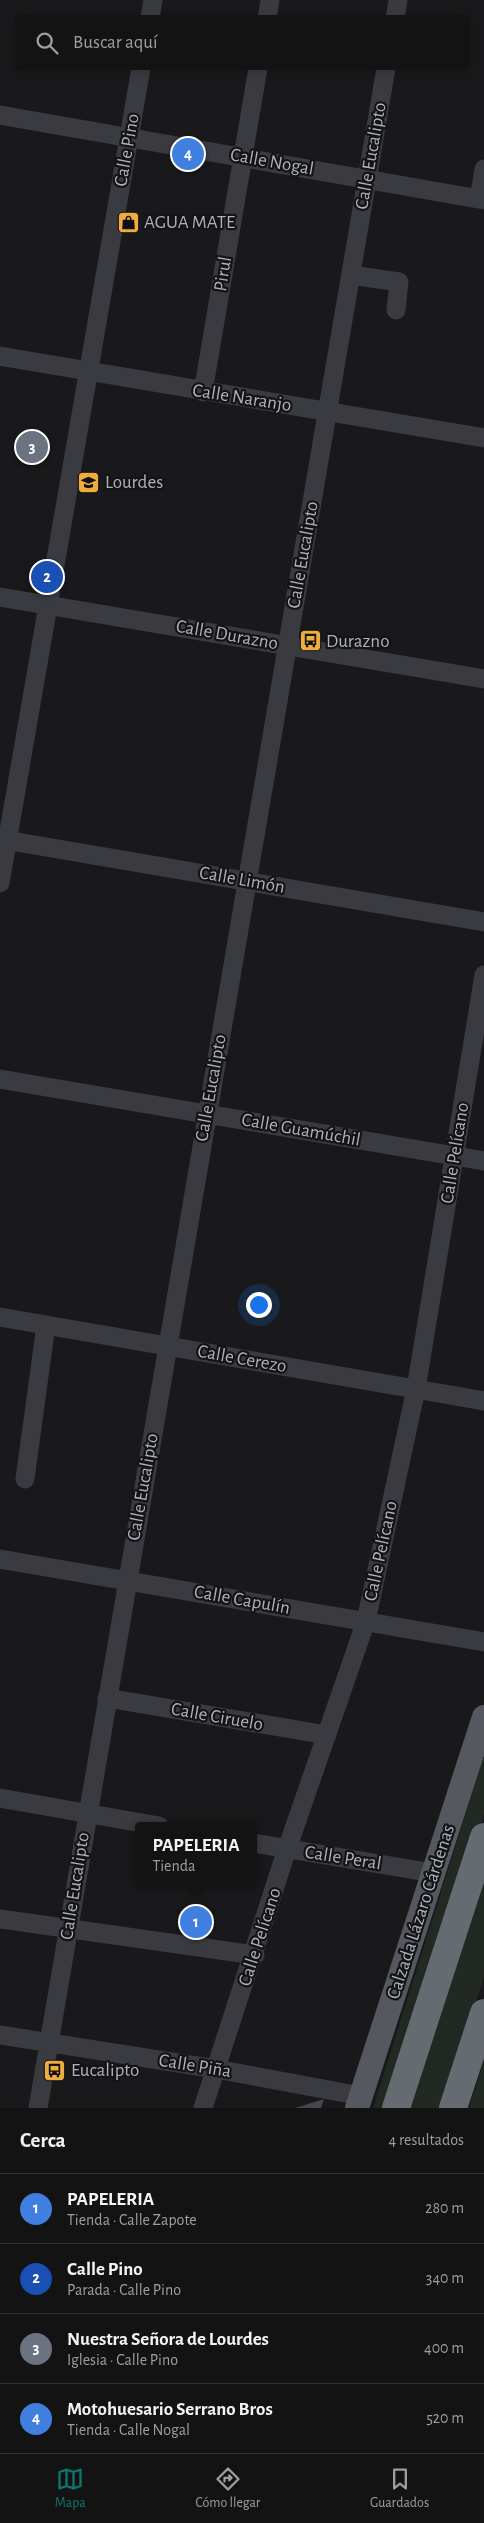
<!DOCTYPE html>
<html lang="es">
<meta charset="utf-8">
<style>
body{margin:0;font-family:"Alegreya Sans",sans-serif;background:#1c1c1d;color:#f1f3f6}
.you{position:absolute;left:258px;top:1304px;width:18px;height:18px;margin:-12px;border:4px solid #fff;border-radius:50%;background:#1a73e8;box-shadow:0 0 0 8px #1a73e833}
.badge{display:grid;place-items:center;width:32px;height:32px;border-radius:50%;background:#0f766e;color:#fff;font-size:16px;font-weight:700}
.pin{position:absolute;translate:-50% -50%;border:2px solid #fff;box-shadow:0 1px 5px #0006}
.popup{position:absolute;left:135px;top:1822px;width:122px;height:65px;box-sizing:border-box;display:grid;place-content:center;border-radius:5px;background:#131314;filter:drop-shadow(0 1px 4px #0005);font-size:16px;white-space:nowrap;color:#9d9ea0}
.popup b{font-size:19px;color:#f1f3f6}
.popup::after{content:'';position:absolute;left:50%;top:100%;margin-left:-10px;border:10px solid transparent;border-top-color:#131314}
.list{margin:0;padding:0;list-style:none}
h2{display:flex;justify-content:space-between;align-items:center;height:65px;margin:0;padding:0 20px;font-size:21px}
h2 small{font-size:16px;font-weight:400;color:#9d9ea0}
.list li{display:grid;grid-template-columns:32px 1fr auto;gap:15px;align-items:center;box-sizing:border-box;height:70px;padding:0 20px;border-top:1px solid #323234}
.list b{display:block;font-size:19px;white-space:nowrap}
.list p{margin:0;font-size:16px;white-space:nowrap;color:#9d9ea0}
.list em{font-size:16px;font-style:normal;color:#9d9ea0}
.icon{flex:none;width:28px;height:28px;fill:none;stroke:currentColor;stroke-width:2;stroke-linecap:round;stroke-linejoin:round}
.map{position:relative;flex:none;width:484px;height:2108px;overflow:hidden}
.search{position:absolute;background:#131314;box-shadow:0 2px 12px #0003;left:15px;right:15px;top:15px;height:55px;display:flex;align-items:center;gap:12px;box-sizing:border-box;padding:0 18px;border-radius:5px;color:#9d9ea0;font-size:19px}
.sheet{height:345px;background:#131314}
nav{display:flex;justify-content:space-around;align-items:center;box-sizing:border-box;height:70px;border-top:1px solid #323234;background:#131314;font-size:14px;color:#9d9ea0}
nav a{display:grid;justify-items:center;gap:2px}
nav .on{color:#0f766e}
.map>svg:first-child{display:block}
</style>
<div class="map">
<svg width="484" height="2108" viewBox="0 0 484 2108">
<rect width="100%" height="100%" fill="#19191b"/>
<path fill="#212922" d="M484,1756V1814L385,2108H373Z
M484,1882V1977L441,2108H411Z
M484,2061V2108H469Z"/>
<path fill="#46474b" d="M324,2099L321,2108H295Z"/>
<g fill="none" stroke-linecap="round" stroke-linejoin="round">
<path stroke="#3a3b40" stroke-width="19" d="M150,18L153,0
M267,18L270,0
M395,18L398,0
M0,115L484,200
M479,199L484,169
M351,275L399,282L396,310
M0,356L484,438
M203,392L258,68
M0,597L484,679
M0,839L484,922
M0,883L141,68
M0,1079L484,1161
M0,1317L484,1401
M25,1479L46,1325
M0,1559L484,1642
M107,1698L327,1735
M0,1798L159,1826
M254,1843L433,1873
M0,1919L255,1955
M0,2035L216,2069L361,2096
M38,2108L386,68
M203,2108L287,1849L366,1621L416,1389L484,975"/>
<path stroke="#56585f" stroke-width="24" d="M357,2108L484,1717"/>
<path stroke="#666a71" stroke-width="28" d="M396,2108L484,1837
M453,2108L484,2013"/>
</g>
<defs>
<symbol id="shop-square" viewBox="-11 -11 22 22"><rect x="-9" y="-9" width="18" height="18" rx="4" fill="#f0ad3d" stroke="#141416"/><path d="M-5-2.5h2.3a2.7 3.5 0 0 1 5.4 0H5L5.5 6h-11ZM-1.5-2.5h3a1.5 2.3 0 0 0-3 0Z" fill="#111"/></symbol>
<symbol id="school-square" viewBox="-11 -11 22 22"><rect x="-9" y="-9" width="18" height="18" rx="4" fill="#f0ad3d" stroke="#141416"/><path d="M0-5L7-2L0 1L-7-2ZM-4 1L0 2.5L4 1V4Q0 6-4 4Z" fill="#111"/></symbol>
<symbol id="bus-square" viewBox="-11 -11 22 22"><rect x="-9" y="-9" width="18" height="18" rx="4" fill="#f0ad3d" stroke="#141416"/><path d="M-5-6H5V4H4V6H2V4H-2V6H-4V4H-5ZM-3.5-4V0h7V-4ZM-3.5 1.2v1.5H-2V1.2ZM2 1.2v1.5H3.5V1.2Z" fill="#111"/></symbol>
</defs>
<g fill-rule="evenodd">
<use href="#shop-square" x="116" y="210" width="25" height="25"/>
<use href="#school-square" x="76" y="470" width="25" height="25"/>
<use href="#bus-square" x="298" y="628" width="25" height="25"/>
<use href="#bus-square" x="42" y="2058" width="25" height="25"/>
</g>
<g text-anchor="middle" dominant-baseline="central" stroke-width="4.5" stroke-linejoin="round" paint-order="stroke">
<g font-size="19" fill="#acb1bb" stroke="#141416">
<text transform="translate(127 150) rotate(-80)">Calle Pino</text>
<text transform="translate(371 156) rotate(-80)">Calle Eucalipto</text>
<text transform="translate(272 162) rotate(10)">Calle Nogal</text>
<text transform="translate(223 274) rotate(-81)">Pirul</text>
<text transform="translate(242 398) rotate(9)">Calle Naranjo</text>
<text transform="translate(303 555) rotate(-80)">Calle Eucalipto</text>
<text transform="translate(227 635) rotate(10)">Calle Durazno</text>
<text transform="translate(242 880) rotate(10)">Calle Limón</text>
<text transform="translate(211 1088) rotate(-80)">Calle Eucalipto</text>
<text transform="translate(301 1130) rotate(10)">Calle Guamúchil</text>
<text transform="translate(455 1153) rotate(-81)">Calle Pelícano</text>
<text transform="translate(242 1359) rotate(10)">Calle Cerezo</text>
<text transform="translate(143 1487) rotate(-80)">Calle Eucalipto</text>
<text transform="translate(381 1551) rotate(-78)">Calle Pelícano</text>
<text transform="translate(242 1600) rotate(10)">Calle Capulín</text>
<text transform="translate(217 1717) rotate(10)">Calle Ciruelo</text>
<text transform="translate(343 1858) rotate(9)">Calle Peral</text>
<text transform="translate(75 1886) rotate(-81)">Calle Eucalipto</text>
<text transform="translate(421 1912) rotate(-72)">Calzada Lázaro Cárdenas</text>
<text transform="translate(260 1937) rotate(-72)">Calle Pelícano</text>
<text transform="translate(195 2066) rotate(9)">Calle Piña</text>
</g>
<g font-size="19" fill="#acb1bb" stroke="#141416" text-anchor="start">
<text x="144" y="222">AGUA MATE</text>
<text x="105" y="482">Lourdes</text>
<text x="326" y="641">Durazno</text>
<text x="71" y="2070">Eucalipto</text>
</g>
</g>
</svg>
<div class="you"></div>
<div class="pin badge" style="left:196px;top:1922px;background:#3f7fe0">1</div>
<div class="popup"><b>PAPELERIA</b>Tienda</div>
<div class="pin badge" style="left:47px;top:577px;background:#1a4fb4">2</div>
<div class="pin badge" style="left:32px;top:447px;background:#6b7280">3</div>
<div class="pin badge" style="left:188px;top:154px;background:#3f7fe0">4</div>
<div class="search"><svg class="icon" aria-label="search" viewBox="0 0 24 24"><circle cx="10" cy="10" r="6"/><path d="M15 15l6 6"/></svg>Buscar aquí</div>
</div>
<section class="sheet">
<h2>Cerca<small>4 resultados</small></h2>
<ul class="list">
<li><span class="badge" style="background:#3f7fe0">1</span><div><b>PAPELERIA</b><p>Tienda · Calle Zapote</p></div><em>280 m</em></li>
<li><span class="badge" style="background:#1a4fb4">2</span><div><b>Calle Pino</b><p>Parada · Calle Pino</p></div><em>340 m</em></li>
<li><span class="badge" style="background:#6b7280">3</span><div><b>Nuestra Señora de Lourdes</b><p>Iglesia · Calle Pino</p></div><em>400 m</em></li>
<li><span class="badge" style="background:#3f7fe0">4</span><div><b>Motohuesario Serrano Bros</b><p>Tienda · Calle Nogal</p></div><em>520 m</em></li>
</ul>
</section>
<nav>
<a class="on"><svg class="icon" aria-label="map" viewBox="0 0 24 24"><path d="M3 6l6-2 6 2 6-2v14l-6 2-6-2-6 2zM9 4v14M15 6v14"/></svg>Mapa</a>
<a><svg class="icon" aria-label="directions" viewBox="0 0 24 24"><path d="M12 3l9 9-9 9-9-9zM9 14v-3h6M13 9l2 2-2 2"/></svg>Cómo llegar</a>
<a><svg class="icon" aria-label="saved" viewBox="0 0 24 24"><path d="M7 4h10v16l-5-4-5 4z"/></svg>Guardados</a>
</nav>
